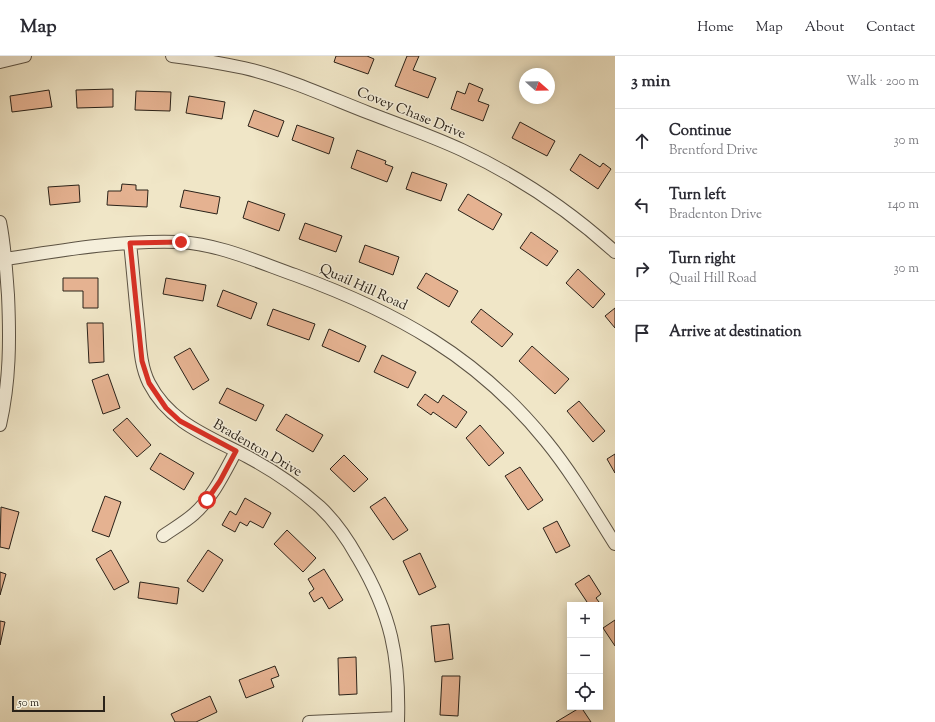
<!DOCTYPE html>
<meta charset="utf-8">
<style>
body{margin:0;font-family:"Sorts Mill Goudy",serif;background:#f2f2f3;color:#2b2b33}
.controls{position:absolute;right:12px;bottom:12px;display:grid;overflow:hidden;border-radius:0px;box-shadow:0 2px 10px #0003}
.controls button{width:36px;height:36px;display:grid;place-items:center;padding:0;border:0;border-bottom:1px solid #e1e1e2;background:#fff;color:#2b2b33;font:20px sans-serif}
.compass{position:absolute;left:519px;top:12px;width:36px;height:36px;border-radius:50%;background:#fff;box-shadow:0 2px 10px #0003;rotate:110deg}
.scale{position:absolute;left:12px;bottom:10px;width:93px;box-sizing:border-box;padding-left:4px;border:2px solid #2a2219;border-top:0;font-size:11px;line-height:14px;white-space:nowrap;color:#2a2219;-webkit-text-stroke:3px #f5efdb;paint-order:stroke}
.stop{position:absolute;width:12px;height:12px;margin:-9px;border:3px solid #d93025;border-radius:50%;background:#fff}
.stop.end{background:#d93025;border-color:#fff;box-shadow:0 1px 4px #0008}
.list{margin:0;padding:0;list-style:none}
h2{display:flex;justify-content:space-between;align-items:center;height:52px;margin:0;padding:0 16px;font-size:17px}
h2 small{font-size:13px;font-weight:400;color:#7c7c81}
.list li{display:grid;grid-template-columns:26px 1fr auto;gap:12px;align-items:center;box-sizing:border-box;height:64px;padding:0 16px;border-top:1px solid #e1e1e2}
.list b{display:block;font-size:15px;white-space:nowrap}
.list p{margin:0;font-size:13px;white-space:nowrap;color:#7c7c81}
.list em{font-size:13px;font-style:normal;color:#7c7c81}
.icon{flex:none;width:22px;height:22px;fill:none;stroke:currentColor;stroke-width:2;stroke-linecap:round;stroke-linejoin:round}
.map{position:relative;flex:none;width:615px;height:666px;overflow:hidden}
header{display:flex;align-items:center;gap:24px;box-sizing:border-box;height:56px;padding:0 20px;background:#fff;border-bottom:1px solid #e1e1e2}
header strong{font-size:19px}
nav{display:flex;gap:22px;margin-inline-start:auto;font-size:14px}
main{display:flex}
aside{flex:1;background:#fff}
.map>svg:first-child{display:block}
</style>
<header>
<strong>Map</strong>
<nav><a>Home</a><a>Map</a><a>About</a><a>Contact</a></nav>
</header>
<main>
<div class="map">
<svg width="615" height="666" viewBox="0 0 615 666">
<rect width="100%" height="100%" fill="#f0e6c7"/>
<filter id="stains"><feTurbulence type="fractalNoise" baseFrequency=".005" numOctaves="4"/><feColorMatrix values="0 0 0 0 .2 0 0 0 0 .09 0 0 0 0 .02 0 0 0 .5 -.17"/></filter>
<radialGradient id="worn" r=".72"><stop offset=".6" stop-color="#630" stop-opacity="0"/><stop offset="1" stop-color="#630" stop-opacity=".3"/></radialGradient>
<path fill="#e5b291" stroke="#2a2219" d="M336,0H367L374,3L368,18L334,6Z
M407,0H419L413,14L436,22L428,42L395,30Z
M469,27L483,33L478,45L489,49L483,65L451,53L457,35L465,38Z
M113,33V51L77,52L76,34Z
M49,34L52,51L12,56L10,40Z
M136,35L171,36L170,55L135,54Z
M189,40L225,46L222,63L186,57Z
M254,54L284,65L278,81L248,70Z
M520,66L555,85L547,100L512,82Z
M297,69L334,82L329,98L292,84Z
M357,94L386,105L385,108L393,111L387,126L351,112Z
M580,98L600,111L603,107L611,113L598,133L570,114Z
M412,116L447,128L441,145L406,133Z
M122,128L136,129V134H148L147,151L107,149L108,135H121Z
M79,129L80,146L50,149L48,131Z
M184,134L220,141L217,158L180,151Z
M468,138L502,158L493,174L458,154Z
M248,145L285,158L279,175L243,162Z
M305,167L342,180L336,196L299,183Z
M531,176L558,195L547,210L520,192Z
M365,189L399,201L393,219L359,206Z
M578,213L605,238L593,252L566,227Z
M426,217L458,235L449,251L417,232Z
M63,222H98V252H83V235H63Z
M166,222L206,229L203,245L163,238Z
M223,234L257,247L251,263L217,250Z
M615,252V272L605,260Z
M273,253L315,268L309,284L267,269Z
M481,253L513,278L502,291L471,266Z
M87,267H103L104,306L89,307Z
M329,273L366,290L359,306L322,290Z
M532,290L569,323L555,338L519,305Z
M190,292L209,324L193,334L174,301Z
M382,299L416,316L408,332L374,316Z
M108,318L120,352L103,358L92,324Z
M227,332L264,349L256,365L219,347Z
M425,338L438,347L443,339L467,356L456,372L433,356L431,359L417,349Z
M579,345L605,375L593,386L567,355Z
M286,358L323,379L313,396L276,374Z
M127,362L151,389L137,401L113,374Z
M480,369L504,397L489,410L466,382Z
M160,397L194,417L184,434L150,413Z
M615,398V417L607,403Z
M344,399L368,423L354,436L330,413Z
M520,411L543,444L528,454L505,420Z
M105,440L121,446L109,481L92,475Z
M385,441L408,474L393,484L370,451Z
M245,442L271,457L263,472L250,465L247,470L240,466L235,476L222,469L230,455L236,459Z
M1,451L19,456L9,493L0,491Z
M557,465L570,490L556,497L543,472Z
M287,474L316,502L303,516L274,488Z
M111,494L129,526L114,534L96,503Z
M208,494L223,504L203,536L187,525Z
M420,497L436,531L419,539L403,505Z
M324,513L343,544L329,553L322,541L314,546L309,537L314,533L308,523Z
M0,516L6,518L0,539Z
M589,519L601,538L596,542L602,550L600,551V549H589L575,528Z
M140,526L179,532L177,548L138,542Z
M615,564V590L603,572Z
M0,565L5,566L0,589Z
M449,568L453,603L435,606L431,570Z
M356,601L357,638L339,639L338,602Z
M275,610L279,620L271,623L274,631L246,642L239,624Z
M442,620H460L458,660L440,659Z
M210,640L217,656L196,666H175L171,658Z
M581,651L591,666H556Z"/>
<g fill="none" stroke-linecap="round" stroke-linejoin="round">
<defs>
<path id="street" d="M172,0C197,3 220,7 244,12C287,22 328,41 369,57C400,69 432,80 462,94C518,120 569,154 615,196
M0,6L25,0
M0,166C5,190 6,214 8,239C10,283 10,325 0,369
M130,187C133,214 135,241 138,268C140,288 140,309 149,327C170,368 211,381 248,401C274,415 299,432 320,451C335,465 348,484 358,502C391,558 400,601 398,666
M6,203C63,194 121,184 179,186C219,188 258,206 295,219C396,256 477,300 546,385C572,417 593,453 615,488
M163,480C173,473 185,466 194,458C213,441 224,417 236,395
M309,666L398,662"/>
</defs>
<use href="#street" stroke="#5c5344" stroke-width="14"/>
<use href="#street" stroke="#f5efdb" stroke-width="12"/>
</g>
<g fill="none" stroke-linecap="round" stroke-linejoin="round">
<path stroke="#d93025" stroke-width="5" d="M181,186L130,187L142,305L149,327L166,352L180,365L236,395L220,425L207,444"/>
</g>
<g text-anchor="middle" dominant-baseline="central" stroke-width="3" stroke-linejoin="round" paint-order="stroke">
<g font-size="14" fill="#2a2219" stroke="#f5efdb">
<text transform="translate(411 58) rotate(22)">Covey Chase Drive</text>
<text transform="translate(363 232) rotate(24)">Quail Hill Road</text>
<text transform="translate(257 393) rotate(30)">Bradenton Drive</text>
</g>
</g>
<rect width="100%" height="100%" filter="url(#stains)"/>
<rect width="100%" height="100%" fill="url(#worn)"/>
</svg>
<div class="controls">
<button>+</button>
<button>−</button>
<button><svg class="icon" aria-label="locate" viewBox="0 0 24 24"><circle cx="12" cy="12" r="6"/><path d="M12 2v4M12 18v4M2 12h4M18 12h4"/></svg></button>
</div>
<svg class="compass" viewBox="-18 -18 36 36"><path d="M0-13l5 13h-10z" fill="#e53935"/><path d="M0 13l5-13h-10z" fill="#7c7c81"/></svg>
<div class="scale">50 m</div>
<div class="stop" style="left:207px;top:444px"></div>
<div class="stop end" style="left:181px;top:186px"></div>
</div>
<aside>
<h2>3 min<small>Walk · 200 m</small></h2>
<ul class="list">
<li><svg class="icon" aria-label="ahead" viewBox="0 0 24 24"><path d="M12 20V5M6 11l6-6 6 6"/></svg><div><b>Continue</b><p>Brentford Drive</p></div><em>30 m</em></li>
<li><svg class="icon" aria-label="left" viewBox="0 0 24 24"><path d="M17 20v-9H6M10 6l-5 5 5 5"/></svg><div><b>Turn left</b><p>Bradenton Drive</p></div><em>140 m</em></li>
<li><svg class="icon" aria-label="right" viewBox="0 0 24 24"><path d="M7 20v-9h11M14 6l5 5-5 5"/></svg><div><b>Turn right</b><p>Quail Hill Road</p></div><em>30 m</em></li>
<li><svg class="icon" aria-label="arrive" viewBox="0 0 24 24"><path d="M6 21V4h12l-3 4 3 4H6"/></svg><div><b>Arrive at destination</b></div></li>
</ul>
</aside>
</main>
